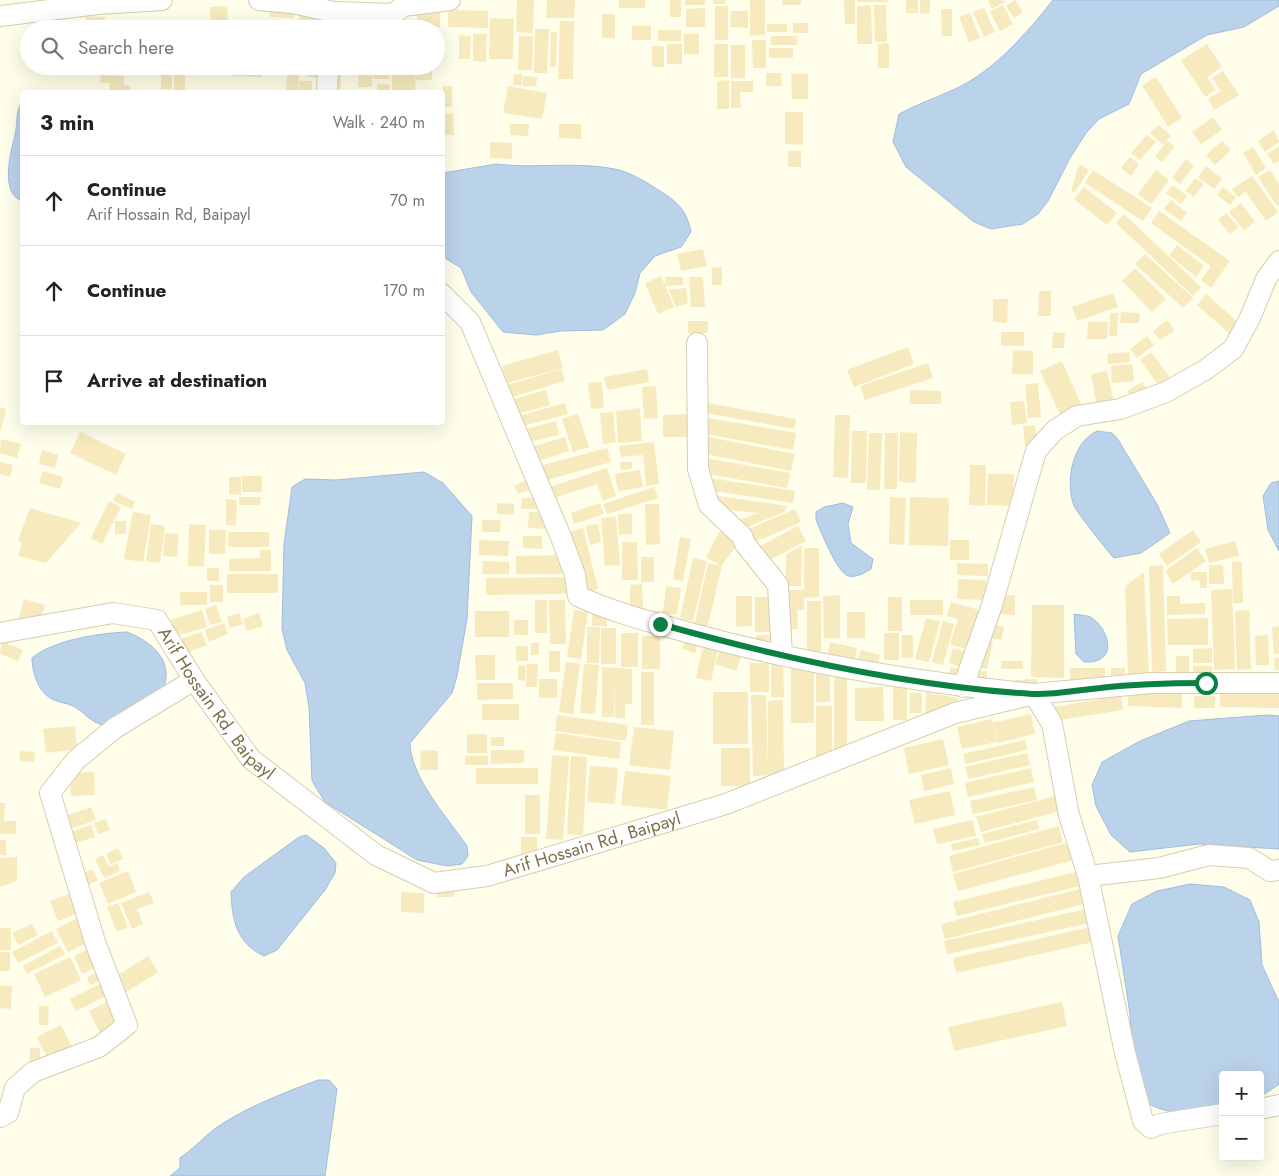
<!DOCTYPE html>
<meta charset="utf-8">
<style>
body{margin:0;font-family:Jost,sans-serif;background:#f6f6f6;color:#222}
.controls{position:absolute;right:15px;bottom:15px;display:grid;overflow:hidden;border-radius:5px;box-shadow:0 5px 20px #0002}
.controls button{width:45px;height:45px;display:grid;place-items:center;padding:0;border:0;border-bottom:1px solid #e0e0e0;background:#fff;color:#222;font:25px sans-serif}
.stop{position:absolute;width:15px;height:15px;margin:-11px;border:4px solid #0b8043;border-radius:50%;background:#fff}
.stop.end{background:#0b8043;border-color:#fff;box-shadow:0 1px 5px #0008}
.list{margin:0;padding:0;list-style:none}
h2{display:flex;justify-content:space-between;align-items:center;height:65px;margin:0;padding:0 20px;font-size:21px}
h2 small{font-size:16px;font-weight:400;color:#767676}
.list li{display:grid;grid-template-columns:32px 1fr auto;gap:15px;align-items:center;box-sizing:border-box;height:90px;padding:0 20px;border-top:1px solid #e0e0e0}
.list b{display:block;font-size:19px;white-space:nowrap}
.list p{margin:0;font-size:16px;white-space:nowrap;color:#767676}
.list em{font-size:16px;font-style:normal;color:#767676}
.icon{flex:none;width:28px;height:28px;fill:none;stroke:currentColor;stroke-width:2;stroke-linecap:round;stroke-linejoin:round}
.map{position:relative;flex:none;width:1279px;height:1176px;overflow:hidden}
.search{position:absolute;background:#fff;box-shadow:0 5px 20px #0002;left:20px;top:20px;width:425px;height:55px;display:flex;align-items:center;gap:12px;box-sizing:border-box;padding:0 18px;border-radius:28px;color:#767676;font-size:19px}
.panel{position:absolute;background:#fff;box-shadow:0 5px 20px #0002;left:20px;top:90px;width:425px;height:335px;border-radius:5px}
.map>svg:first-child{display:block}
</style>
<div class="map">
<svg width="1279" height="1176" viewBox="0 0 1279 1176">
<rect width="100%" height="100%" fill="#fefeea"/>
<path fill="#bbd2eb" stroke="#a0bdde" d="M1053,0H1279V6L1244,27L1207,35L1141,74L1129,104L1099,119L1086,133L1070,158L1048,201L1038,214L1023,224L991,229L974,222L906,167L893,142L899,114C917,104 936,98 955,89C994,71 1027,33 1053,0Z
M22,101V201C0,193 10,155 15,135C18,123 15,113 22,101Z
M496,164C535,169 576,161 615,169C630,172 648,183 660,191C678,202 687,211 691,232L681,247L655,256L640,273L635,293L625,314L603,330L561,331L536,335L503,332L471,292L461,268L442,256L443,173Z
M1097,431L1112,433L1117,438L1157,504L1170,533L1141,553L1114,558C1108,552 1076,511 1074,506C1065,481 1072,443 1097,431Z
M424,472L443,483L472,516L467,619L457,676L452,693L410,743C411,778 447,817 467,846L468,856L462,864L447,866L417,860L325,802L312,781L309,707L305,683L287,650L282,629L284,544L292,487L305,479L336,480Z
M1279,481V551L1268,530L1263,496L1271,483Z
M843,503L853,507L848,524L851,543L873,559L871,569C865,573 855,578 848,576C837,572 821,532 816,520V512L824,507Z
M1074,614C1079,615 1086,615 1090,617C1107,625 1122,664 1084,662L1076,654Z
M127,632C151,641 175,661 163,689L102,725C86,719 86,713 73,706C67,703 60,703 54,700C39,694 32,673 32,658C53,640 100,633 127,632Z
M1267,715L1279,716V849L1199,844L1130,852L1111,835L1096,806L1092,785L1102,762L1140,741L1189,721Z
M306,835L324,848L336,863L335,873L325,890L277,950L264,956C236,943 232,919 231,892L244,877L299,837Z
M1190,884L1224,887L1250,900L1259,922L1262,965L1279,1002V1082L1278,1085L1260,1097V1075H1223V1111C1196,1113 1169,1117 1146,1102L1133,1056L1130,1014L1118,936L1132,904L1157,891Z
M318,1080H329L337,1089L325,1176H170L180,1168V1158C194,1148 204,1137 216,1128C244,1108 286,1092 318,1080Z"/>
<path fill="#f6eabe" d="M517,0H534L533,33L516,32Z
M547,0H575L574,18H546Z
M619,0H645V8H619Z
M670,0H681V17H670Z
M685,0H705V5H685Z
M713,0H725V4H713Z
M750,0H765V35L750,36Z
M782,0H801V5H782Z
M844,0H855V24H845Z
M857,0H888V2H857Z
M906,0H918V13H906Z
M920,0H930V13L920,14Z
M988,0H1003L1005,2L992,9Z
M1015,0L1023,12L1014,18L1006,6Z
M271,4L295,5L294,18L270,17Z
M871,5L872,44H857V6Z
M874,5H886L887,42H875Z
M1003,5L1013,24L1000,31L990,12Z
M227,6L228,29H211L210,7Z
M715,6H728V40H715Z
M705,8V27H686V9Z
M984,8L995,32L984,37L973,12Z
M941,9H952V36H942Z
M417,10L440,11V27L417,26Z
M448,10L488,11V28L448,27Z
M299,11H316L315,23H299Z
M731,11H748V28L730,27Z
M970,13L980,38L969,42L959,17Z
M602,14H615V38H602Z
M86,16L105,17V29H86Z
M490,18L514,19L513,59H489Z
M343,19L359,20L358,27H343Z
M560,21H574L573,79H558Z
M374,23L388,24L387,29H373Z
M401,23H412V29H401Z
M793,23H808V33H793Z
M767,24H787V32H767Z
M111,25H138V29H110Z
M632,26H651V40H632Z
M535,29H549L547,73H534Z
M658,30H681V41H658Z
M551,32H557L556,67H550Z
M473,34H487L486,62L473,61Z
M684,34H699V54H684Z
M459,35L471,36L470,59H459Z
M519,36H533L532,70H518Z
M771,36H797V45H771Z
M24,39H29V63H24Z
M752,40H766V68H753Z
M889,43V68H878V44Z
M667,44H682V64H667Z
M714,44H728V77H714Z
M1207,44L1222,67L1207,77L1216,90L1205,97L1181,60Z
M731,45H745V78H731Z
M652,46H664V67H652Z
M769,48H793V58H769Z
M71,66H84V73H70Z
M86,66H97V74H86Z
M100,66H128V73H100Z
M234,66H263L262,77L233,76Z
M309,66H327V78L308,77Z
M330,66H341V89H329Z
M359,66H372V87H358Z
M374,66H389V79H373Z
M417,66H432V80H416Z
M392,67H416L415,92H392Z
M161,69H172V89H161Z
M1223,71L1239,95L1214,110L1208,99L1221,91L1212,78Z
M766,73H781L782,86H766Z
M174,74H185V92H174Z
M287,74H299L298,92H286Z
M514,74H522V85H513Z
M791,74H808V99H792Z
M101,75L124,76V85H130V92H109L110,83H100Z
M523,76L537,77L536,86H523Z
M1156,77L1182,118L1168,127L1142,85Z
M729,80V109H717V81Z
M299,81H312V92H299Z
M731,81H753V92H740L741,108H731Z
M377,84L390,85L389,92H377Z
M443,86H452V107H443Z
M508,86L547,93L542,119L503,113Z
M785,112H803V145L785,144Z
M453,113L454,135H443L442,114Z
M1213,117L1222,130L1201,144L1192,132Z
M510,124H529L528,136L510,135Z
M559,124H581V139L559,138Z
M1159,125L1171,136L1163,145L1150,133Z
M1274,130L1279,142L1265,152L1258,141Z
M1147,135L1156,142L1140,160L1131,153Z
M1167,141L1175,146L1162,162L1155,157Z
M1222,141L1231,150L1215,165L1206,155Z
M490,142L512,143V159L490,158Z
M1279,146V161L1274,164L1267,154Z
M1253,147L1266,168L1256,175L1243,153Z
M788,151H801V167H788Z
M1130,157L1139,164L1131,176L1121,168Z
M1186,159L1194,166L1180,184L1172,178Z
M1079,164L1089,170L1075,192L1071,191Z
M1206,166L1222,179L1214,189L1198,177Z
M1093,170L1152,208L1143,221L1085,183Z
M1156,170L1169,180L1151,204L1138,194Z
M1270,170L1279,184V205L1277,206L1258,177Z
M1252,176L1278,212L1266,221L1246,192L1238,197L1232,189Z
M1195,178L1204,184L1194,197L1186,191Z
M1173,185L1187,196L1181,204L1166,193Z
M1084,187L1117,213L1107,225L1074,199Z
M1223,187L1236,197L1230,205L1217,195Z
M1171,200L1187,213L1181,221L1164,209Z
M1241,203L1255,222L1244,230L1229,212Z
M1159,211L1230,261L1211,288L1201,280L1211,266L1151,223Z
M1226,213L1238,227L1230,234L1218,220Z
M1124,214L1201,287L1193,296L1116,223Z
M1177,245L1204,266L1196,277L1169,255Z
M703,249L707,266L681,271L677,254Z
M1145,254L1193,298L1183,308L1135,264Z
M722,267V285H712V268Z
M1135,268L1166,299L1152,312L1122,281Z
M661,276L674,307L658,314L645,283Z
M665,277H683V285L665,286Z
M689,277H703L705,307H691Z
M686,288L688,303L676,307L669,290Z
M1039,291H1051V316H1038Z
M1113,293L1118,307L1077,321L1072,307Z
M1206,294L1240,324L1231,335L1197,305Z
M993,299H1008L1007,323L993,322Z
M1121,312L1140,313L1139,323H1120Z
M1110,313H1118L1117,336H1109Z
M1167,320L1175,330L1160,340L1153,331Z
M688,321H708V333H688Z
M1088,322H1108L1107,339H1087Z
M1001,332H1024V346H1001Z
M1053,332L1065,333L1064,348H1052Z
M1147,336L1154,345L1137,358L1130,349Z
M908,347L914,364L854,387L847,370Z
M558,350L563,368L506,383L502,366Z
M1013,350L1033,351V374H1012Z
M1129,352L1130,362L1108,364L1107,354Z
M1151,352L1171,379L1160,387L1140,360Z
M1062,361L1081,404L1060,414L1040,371Z
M928,363L933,378L865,400L860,386Z
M1132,364L1134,381L1112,383L1111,366Z
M561,369L565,381L512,397L508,385Z
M647,369L649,382L607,390L604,377Z
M1107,371L1114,402L1097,406L1091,374Z
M602,382L604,408L591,409L588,383Z
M1142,382L1148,392L1133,401L1127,391Z
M1038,383L1041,417L1028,418L1025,384Z
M656,386L658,418L644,419L642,387Z
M546,390L550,405L518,414L514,399Z
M910,390L941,391V404H910Z
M1024,401L1027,423L1012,425L1010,402Z
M565,403L568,414L522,426L519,416Z
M708,403L796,419L794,429L706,413Z
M0,407L6,409L1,429H0Z
M640,408L642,441L618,443L616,411Z
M613,412L616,442L603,444L600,413Z
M578,414L589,447L573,452L562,419Z
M694,414L695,437H663V415Z
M835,415H850L848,478L833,477Z
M709,418L796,433L793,450L706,434Z
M556,421L559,435L525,443L522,430Z
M1035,425L1037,444L1025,445L1023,426Z
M852,431H867L866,483H851Z
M80,432L126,454L116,475L70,453Z
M900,432L917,433L916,483L899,482Z
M869,433H882L880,490H867Z
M885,433H898L897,489H884Z
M565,437L569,451L532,463L528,448Z
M708,437L795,454L791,471L705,454Z
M1,439L21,444L17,458L0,453Z
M654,442L659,484L646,486L643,455L621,457L619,446Z
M607,448L611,462L543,481L539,466Z
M42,450L58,455L55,468L39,464Z
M705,458L790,473L787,488L702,473Z
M0,462L13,465L10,477L0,474Z
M620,462H632V469L621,470Z
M970,465H986L985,506L969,505Z
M607,468L616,496L603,501L597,484L554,498L550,487Z
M640,470L643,487L618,491L615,474Z
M43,471L63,477L60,489L39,483Z
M988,474H1014L1013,506L987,505Z
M242,476H262V492H242Z
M229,477H241V495L229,494Z
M709,478L795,491L793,503L707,490Z
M527,480L531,489L518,494L514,486Z
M654,487L658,498L607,514L603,504Z
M117,493L135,502L132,509L113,501Z
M712,495L787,506L784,512L738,531L735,522L758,513L720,509Z
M239,497H261L260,505H239Z
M890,497L906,498L904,545L889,544Z
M910,497L949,498L948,546L909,545Z
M522,498H540V509H521Z
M226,499L237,500L236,525H226Z
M109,501L121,507L102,544L91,538Z
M497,503L514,504V515L497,514Z
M600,503L604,514L574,524L571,513Z
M645,504H659L660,544L646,545Z
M30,508L81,523L46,563L18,556L22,543L18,540Z
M795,509L801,522L748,545L742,532Z
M133,512L151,515L143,562L124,559Z
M529,512L548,513L547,529L528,528Z
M618,514H632V534L619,535Z
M616,517L620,565L605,566L601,518Z
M482,520H501L500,532H482Z
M115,521H126V534H115Z
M151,524L165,526L160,563L146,561Z
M189,524L206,525L204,567L188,566Z
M598,524L601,542L590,545L586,526Z
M723,525L742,538L721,566L706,557Z
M798,526L806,541L762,564L754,549Z
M583,528L598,589L584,593L568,532Z
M209,530H226L225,554H209Z
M1193,530L1201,542L1167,566L1159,554Z
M228,532H269V547H228Z
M165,533L179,534L177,557L163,556Z
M523,536H542V549L523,548Z
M680,537L691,539L683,581L673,579Z
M479,540L509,541L508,556L479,555Z
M950,540H969V560H950Z
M1235,541L1239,556L1209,563L1205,549Z
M622,542H637L638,580H622Z
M802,545L801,586H786V555Z
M804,548H819V597L804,598V610H797L798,629H787V590H804Z
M1197,548L1206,561L1173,584L1165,571Z
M260,550H271V571H229V559L260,558Z
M562,555V574H516V556Z
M641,557H654V582H641Z
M693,558L707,561L693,621L680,618Z
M483,561L509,562V574H482Z
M1232,562H1242L1243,603H1233Z
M708,563L722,566L707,629L694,627Z
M957,563L988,564V576L957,575Z
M1163,565L1166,671L1152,672L1149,566Z
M1209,565H1223L1224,584H1209Z
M207,568H219V581H207Z
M1144,572L1149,675H1128L1125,586Z
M1191,572H1207V588H1200L1199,580L1191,581Z
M227,574H278V593H227Z
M570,577V594L486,595V578Z
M958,579L986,580V600L957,599Z
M642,584L643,608H630V585Z
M210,585H223V602H210Z
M666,586L681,588L677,615L663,613Z
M1232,589L1235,669L1214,670L1211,590Z
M180,592H207V605H180Z
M840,595V638H824L823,596Z
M999,595H1015V615L999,614Z
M736,596H752V626L736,627Z
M1167,596H1180V604L1205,603V614L1167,615Z
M755,597H772L773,632H755Z
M888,597H902V631H888Z
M24,599L45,605L39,626L18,620Z
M535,600H547V633H535Z
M549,600H565L566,644H550Z
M910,600H943V615H910Z
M807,601H821V653H807Z
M951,602L983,611L972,651L950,644L958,619L947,616Z
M216,605L222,622L210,625L205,609Z
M1032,605H1064V678L1031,677Z
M202,610L207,627L176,636L171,620Z
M574,610L588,612L581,659L567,657Z
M1249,610L1251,669L1237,670L1235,611Z
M475,611H509V637H475Z
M592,612H607V626H592Z
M847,612H865V638H847Z
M239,613L243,624L230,628L227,617Z
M259,613L263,626L247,631L243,619Z
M926,618L940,621L929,662L915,659Z
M1208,618V645H1168L1167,619Z
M514,620H528V635H514Z
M943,621L954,624L943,665L932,662Z
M224,623L228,634L209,642L205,630Z
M988,623L1004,627L1001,640L985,637Z
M1279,626V654H1274L1272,627Z
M587,627H600L599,663H587Z
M601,628H616V664H601Z
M201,632L207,645L187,653L181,639Z
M621,633H638V667H621Z
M884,633H899V660H884Z
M756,635H774V646H756Z
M902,635H913V658H902Z
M1268,635L1269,665H1256L1255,636Z
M642,636H660V669H642Z
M685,638L698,641L695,653L682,649Z
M984,639L993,641L987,669L978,667Z
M2,641L23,650L18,661L0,654Z
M830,642L857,648L854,663L827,657Z
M531,643H539V655H531Z
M703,645L718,648L711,681L696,678Z
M516,646H528V661H516Z
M953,648L969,652L964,668L949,663Z
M1212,648V663H1193V649Z
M720,650L741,656L736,671L715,664Z
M861,650L880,655L877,670L857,665Z
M549,651H560V672H549Z
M475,655H495V680H476Z
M1176,656H1189V672L1176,673Z
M1274,658H1279V670H1275Z
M1001,661H1023V669H1001Z
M566,662L580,664L573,714L559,712Z
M750,663H769V692H750Z
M783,663L784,697H771V664Z
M527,664H538L537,687H526Z
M584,664L599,665L595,714L580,713Z
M518,665L526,666L525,681L518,680Z
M1193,666H1212V679L1193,680Z
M602,667L632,669V704H625V718H615V676L614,717H602Z
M791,667H814V723H791Z
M951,667L963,670L959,683L947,680Z
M816,668H830V702H816Z
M1070,668H1105V681H1070Z
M1111,668H1125V675H1111Z
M987,671V680H1007V686H977V672Z
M641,672H654V725H641Z
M847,673V750H834V674Z
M539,679H557V698H539Z
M1037,679V687L1014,688V680Z
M477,683H513V699L477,700Z
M883,687L884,721H855V688Z
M893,687H907V720H893Z
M713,692H748V744H713Z
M926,692L958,698V707L925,715Z
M1220,692H1279V708L1220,707Z
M910,693H922V713H910Z
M1128,693L1182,694V708L1128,706Z
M751,695H766L768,769V701L783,700L784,774L753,776Z
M1121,696L1123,710L1054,721L1052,707Z
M1194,696H1215V708H1194Z
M482,704H519V720H482Z
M816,706H832V758H816Z
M1031,714L1035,734L998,743L993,723Z
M557,715L628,725L626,741L555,731Z
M992,719L997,742L962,749L957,727Z
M75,726L77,749L46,753L43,729Z
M634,727L674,731L670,770L629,765Z
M556,733L621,742L619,759L553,750Z
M467,734H487V753H467Z
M491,737H504V746H490Z
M943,739L949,765L909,774L904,748Z
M1025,740L1027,750L965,764L963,754Z
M721,748H750V786H721Z
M421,750L438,751V770H420Z
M491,750H524V763L491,764Z
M20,751L35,752L34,762L19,761Z
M1027,753L1030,765L968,779L965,767Z
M552,755L569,756L563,840L546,839Z
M465,756H488V765H465Z
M571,756L587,757L583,835L567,834Z
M590,766L618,768L615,804L587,802Z
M476,768H538V784H476Z
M951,768L954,784L924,791L921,775Z
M1031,768L1034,782L968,797L965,783Z
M625,771L671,776L667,810L621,805Z
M94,772L95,795L71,796L70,773Z
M1034,787L1037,800L973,814L970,801Z
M950,791L955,815L915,824L909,800Z
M525,795H540V834H525Z
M1056,796L1060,811L981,832L976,817Z
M0,803H5L4,821H16V834H0Z
M91,807L96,820L67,830L63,817Z
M106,819L110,830L98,834L94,823Z
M972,820L976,836L937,844L933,829Z
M1037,820L1039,829L985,843L982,834Z
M91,825L95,837L71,844L67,833Z
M1059,826L1063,842L953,872L949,856Z
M521,837H537V854H521Z
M978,838L980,845L953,851L951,844Z
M0,840H6V855H0Z
M1070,842L1074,860L958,891L953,874Z
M118,848L123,859L111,864L106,854Z
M103,855L109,867L117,863L120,871L104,878L95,859Z
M17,857V881L0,887V858Z
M92,869L98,880L85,887L80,875Z
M128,871L136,892L108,904L99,883Z
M1076,872L1080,886L957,916L953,902Z
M437,888H455L454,897H437Z
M1080,889L1084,904L945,939L941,924Z
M149,892L154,903L137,909L143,924L132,929L121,903Z
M401,892L424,893V913L401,912Z
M72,893L80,912L58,921L50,901Z
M118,903L128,927L117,932L107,907Z
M1086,909L1090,923L947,954L944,941Z
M81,916L93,940L68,952L56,929Z
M32,924L38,935L18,945L12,933Z
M1090,927L1093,942L956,973L953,958Z
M0,928H11V950H0Z
M52,931L58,943L18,963L12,952Z
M60,946L65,954L27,974L23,966Z
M92,947L100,966L82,974L74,956Z
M0,952H10V971H0Z
M148,956L158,972L122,995L112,979Z
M70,957L81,980L45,997L34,974Z
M101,970L105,978L90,985L87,977Z
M104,982L110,994L76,1011L70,999Z
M0,986H12L11,1009L0,1008Z
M111,1000L123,1024L101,1035L89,1011Z
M1062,1002L1067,1026L954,1051L948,1027Z
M39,1006H49L48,1025H39Z
M61,1025L73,1049L49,1061L37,1037Z
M30,1048H40V1065H29Z"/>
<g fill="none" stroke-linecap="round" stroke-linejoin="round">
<defs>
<g id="minor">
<path d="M259,0L292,3L334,12L394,14L403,6L450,0"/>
<path d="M0,16L98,4L162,0"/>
<path d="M327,92L328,66"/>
<path d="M442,294L470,322L561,537L575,575L578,596C614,613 652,622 690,633C803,664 918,682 1034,694L1052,724L1069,815L1088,876L1125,1053L1143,1121L1151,1128L1160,1124L1223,1114"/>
<path d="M697,343L698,469L709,505L742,536L745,544L778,585L782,655"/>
<path id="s1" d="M0,633L113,613L157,620L194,680L251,759L376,855L434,883L487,876L726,804L955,713L1034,694L1151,683H1279"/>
<path d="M963,687L992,605L1036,451L1055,430L1077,416L1120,409L1166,392L1205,370L1233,349L1250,318L1266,279L1279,261"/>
<path d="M1088,876L1159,868L1209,855L1249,858L1270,871L1279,870"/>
<path d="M1260,1109L1279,1105"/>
<path d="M0,1117L8,1113L15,1088L33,1072L99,1047L127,1025L95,942L50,793L76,760L115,728L194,680"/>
</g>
</defs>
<use href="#minor" stroke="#d5ceb0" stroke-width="22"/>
<use href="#minor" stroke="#fff" stroke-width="20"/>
</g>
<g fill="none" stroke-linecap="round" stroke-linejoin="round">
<path stroke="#0b8043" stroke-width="6" d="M660,624C781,658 907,686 1032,694C1054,695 1078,690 1100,688C1135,684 1170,683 1206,683"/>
</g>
<g text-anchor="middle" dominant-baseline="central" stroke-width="5" stroke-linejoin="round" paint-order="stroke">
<g font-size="18" fill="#7d6f49" stroke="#fffff2">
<text stroke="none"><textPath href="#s1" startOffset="262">Arif Hossain Rd, Baipayl</textPath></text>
<text stroke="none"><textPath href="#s1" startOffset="712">Arif Hossain Rd, Baipayl</textPath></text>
</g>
</g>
</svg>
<div class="controls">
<button>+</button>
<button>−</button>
</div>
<div class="stop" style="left:1206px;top:683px"></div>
<div class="stop end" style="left:660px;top:624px"></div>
<div class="search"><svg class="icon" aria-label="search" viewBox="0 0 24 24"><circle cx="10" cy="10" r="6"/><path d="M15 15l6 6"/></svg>Search here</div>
<section class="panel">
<h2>3 min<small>Walk · 240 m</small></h2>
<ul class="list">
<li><svg class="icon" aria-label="ahead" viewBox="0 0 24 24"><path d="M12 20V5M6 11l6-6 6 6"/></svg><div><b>Continue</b><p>Arif Hossain Rd, Baipayl</p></div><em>70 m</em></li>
<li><svg class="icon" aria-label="ahead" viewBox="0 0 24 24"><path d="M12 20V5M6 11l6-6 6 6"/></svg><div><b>Continue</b></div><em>170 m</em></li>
<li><svg class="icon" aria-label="arrive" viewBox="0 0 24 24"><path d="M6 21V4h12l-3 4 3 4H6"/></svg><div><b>Arrive at destination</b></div></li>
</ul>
</section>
</div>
